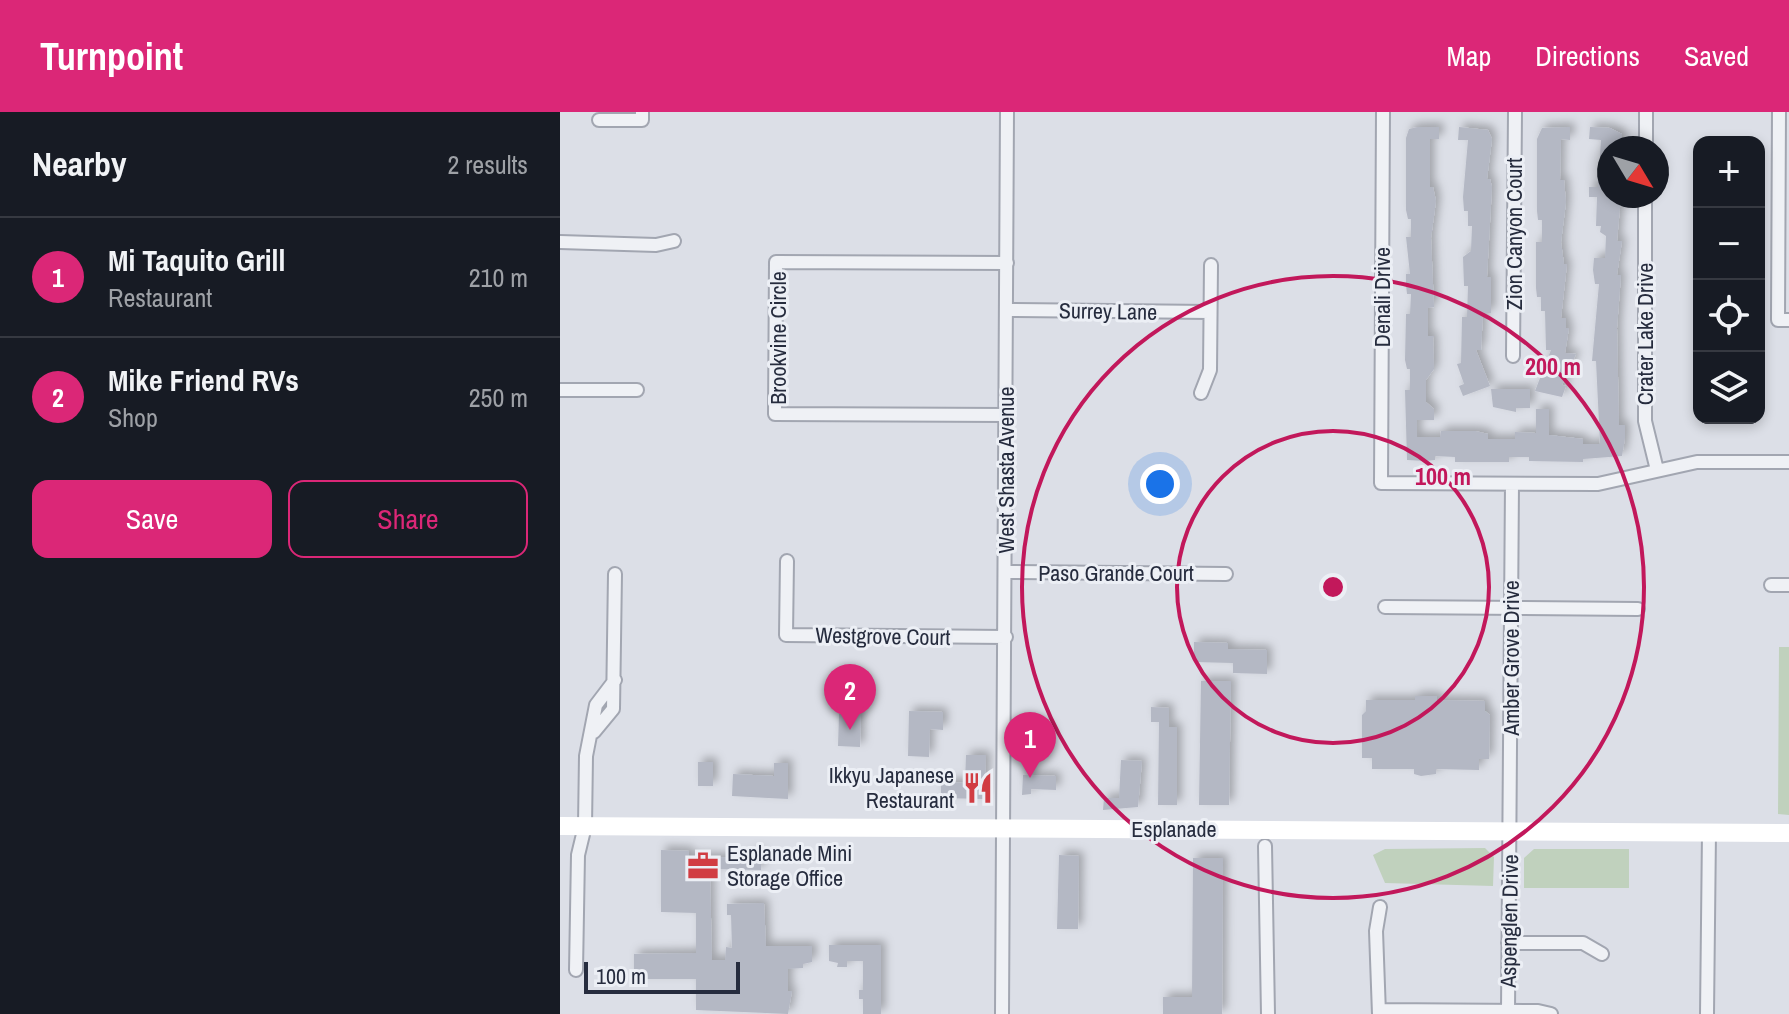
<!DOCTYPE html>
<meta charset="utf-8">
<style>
body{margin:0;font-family:"Archivo Narrow",sans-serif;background:#242831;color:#f1f3f6}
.controls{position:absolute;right:24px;top:24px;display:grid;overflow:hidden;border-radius:16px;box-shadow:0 4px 12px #0003}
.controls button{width:72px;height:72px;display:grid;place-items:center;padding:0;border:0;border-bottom:2px solid #363941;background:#171b24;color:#f1f3f6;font:40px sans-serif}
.compass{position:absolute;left:1037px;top:24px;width:72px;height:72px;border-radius:50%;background:#171b24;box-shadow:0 4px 12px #0003;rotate:128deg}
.scale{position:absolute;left:24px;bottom:20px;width:156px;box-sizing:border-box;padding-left:8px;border:4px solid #262c3e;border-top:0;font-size:22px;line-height:28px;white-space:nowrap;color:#262c3e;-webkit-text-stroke:6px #eceff5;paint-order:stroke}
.you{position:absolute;left:600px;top:372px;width:28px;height:28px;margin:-20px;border:6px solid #fff;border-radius:50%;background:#1a73e8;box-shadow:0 0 0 12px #1a73e833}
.badge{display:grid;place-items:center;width:52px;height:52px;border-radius:50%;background:#db2777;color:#fff;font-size:26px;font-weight:700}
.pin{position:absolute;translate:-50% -66px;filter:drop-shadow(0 2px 4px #0008)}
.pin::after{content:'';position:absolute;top:42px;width:28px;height:24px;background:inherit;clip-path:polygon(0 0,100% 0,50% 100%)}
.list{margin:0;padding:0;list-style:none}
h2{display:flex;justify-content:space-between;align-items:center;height:104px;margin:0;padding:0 32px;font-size:34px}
h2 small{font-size:26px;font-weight:400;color:#9ea1a6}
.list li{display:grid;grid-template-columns:52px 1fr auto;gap:24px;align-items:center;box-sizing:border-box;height:120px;padding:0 32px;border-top:2px solid #363941}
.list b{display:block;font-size:30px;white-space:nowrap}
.list p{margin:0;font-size:26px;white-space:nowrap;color:#9ea1a6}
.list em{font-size:26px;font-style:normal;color:#9ea1a6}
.actions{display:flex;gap:16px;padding:24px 32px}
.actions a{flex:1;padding:18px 0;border:2px solid #db2777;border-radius:16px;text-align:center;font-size:28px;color:#db2777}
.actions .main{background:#db2777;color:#fff}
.icon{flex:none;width:44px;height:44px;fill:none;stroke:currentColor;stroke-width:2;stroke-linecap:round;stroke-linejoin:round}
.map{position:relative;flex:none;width:1229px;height:902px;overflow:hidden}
header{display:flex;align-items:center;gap:48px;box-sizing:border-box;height:112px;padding:0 40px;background:#db2777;color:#fff}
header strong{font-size:38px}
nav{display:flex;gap:44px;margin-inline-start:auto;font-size:28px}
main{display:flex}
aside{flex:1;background:#171b24}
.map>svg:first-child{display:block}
</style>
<header>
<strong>Turnpoint</strong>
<nav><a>Map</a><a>Directions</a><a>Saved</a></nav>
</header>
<main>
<aside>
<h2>Nearby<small>2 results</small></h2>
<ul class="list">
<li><span class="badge">1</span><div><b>Mi Taquito Grill</b><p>Restaurant</p></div><em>210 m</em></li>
<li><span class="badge">2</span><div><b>Mike Friend RVs</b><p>Shop</p></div><em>250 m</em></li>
</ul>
<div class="actions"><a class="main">Save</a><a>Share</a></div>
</aside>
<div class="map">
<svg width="1229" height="902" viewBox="0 0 1229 902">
<defs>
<filter id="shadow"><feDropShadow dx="4.5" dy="-4.5" stdDeviation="4" flood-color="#0004"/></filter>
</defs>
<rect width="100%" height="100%" fill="#dcdfe7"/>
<path fill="#c0d1bd" d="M1219,535H1229V703L1218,702Z
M925,736L934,745L933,774L825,771L813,743L825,737Z
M974,737H1069V776H964V746Z"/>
<path fill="#b4b8c4" filter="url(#shadow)" d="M858,15H879V27H870V75H873L876,89L871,126L874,195L868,196V224H873L874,257L866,268V290L874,297V308H857V325H880L881,319H915L928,322V327H955V320L976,321V297H989V323L1023,327V332H1040L1036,249H1032L1039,172H1035L1033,158L1034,146H1045L1046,124L1040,120L1041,114H1036L1037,85H1029V75H1038L1041,28L1029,27L1030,15L1050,16L1062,22L1061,36H1049V84H1061L1057,129H1062L1057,163H1061L1057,216L1059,313H1065V326L1062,344L1023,347V350L969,349V345H949V350H895V345L875,344V348L865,349L847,348L845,278H850V257H847L845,248L846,202H850L851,182H847L846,173V162H850L846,125H851V107H848L846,98V26L849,17Z
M899,15L928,18L932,27L927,67H930L932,75L927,165H931V201H923L921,238H916L930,274L903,284L899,274L904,272L897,252L901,251L902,205H907L908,174H904L903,145L911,139L912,114H908V99H904L903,85L908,28H898Z
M1010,15V28L1001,27L1000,68H1004L1006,90L1001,130L1004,152H1007L1001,206H1006V216H1009L1005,241L1016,242L1002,273L1006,274L1002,285L975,279L991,238H986L985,199H981V185H977L976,176V130H982V108H978L977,99V27L982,16Z
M931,277H970V296H956V300L933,295Z
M634,530L668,531V537L707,538V562L673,561V551L634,550Z
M641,569H671L669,693H639Z
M855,584H877V588L925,589V599L930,603L929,643V647H919V658L876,657V662L861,664L854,662V657H812V646H802V603L806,599V588H855Z
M591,595L609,596V615H617V693H598L599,610H591Z
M349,599L383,600V618L370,617L369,645L348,644Z
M279,602L301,603L300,635L278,634Z
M406,643H426L425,687L381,686V670L405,671Z
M561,648L582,649L578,695L543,698L544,686H559Z
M138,650H153V674H138Z
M214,651H228V687L172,684L173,662L214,664Z
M463,663L496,664V678L471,677V682L462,683Z
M101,738L129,739V744L154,745L190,746V741L201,742V758L154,757V763H150L152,848H165L166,835L172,836L171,803H167V792L204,791L206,834H252V850L243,852V856L228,857V879H232L228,902L136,898V867H74V842L136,841V801L101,800Z
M499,743L519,744L518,817H497Z
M633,746H663L662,902H603V885H632Z
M269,833H321V902H303V887H299V878H303V849H287V855H277L278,851L269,849Z"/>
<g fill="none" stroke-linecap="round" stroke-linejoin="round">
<defs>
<path id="street" d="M823,0L821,371L1038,372L1137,350H1229
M1219,0L1218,208H1229
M39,8H82V0
M1086,36V0
M1085,84V309L1097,358
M0,130L96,133L114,129
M446,198L650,200
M953,244L955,0
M0,278H77
M641,281L650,258L651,153
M446,303L215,302L216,150L447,151
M227,449L226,523L446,525
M446,460L666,462
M1211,473H1229
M825,495L1078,497
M34,620L53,597L55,462
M705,734L708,902
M948,831H1023L1042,842
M16,858L18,743L25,714L26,644L36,593L55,568
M819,898L978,899L991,902
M948,899L952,372
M442,902L447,0
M819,902L816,819L820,795
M1147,902L1149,720"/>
</defs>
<use href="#street" stroke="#a2a6b1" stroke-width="16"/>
<use href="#street" stroke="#eff1f5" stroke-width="12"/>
<path stroke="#fff" stroke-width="18" d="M0,714L1229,721"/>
</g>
<g fill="none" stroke="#c2185b" stroke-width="4">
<circle cx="773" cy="475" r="156"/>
<circle cx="773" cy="475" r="311"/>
</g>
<defs>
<symbol id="restaurant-bare" viewBox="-9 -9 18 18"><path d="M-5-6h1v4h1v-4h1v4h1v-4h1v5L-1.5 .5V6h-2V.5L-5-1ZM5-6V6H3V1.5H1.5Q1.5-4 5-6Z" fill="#d13c42" stroke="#eceff5" stroke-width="2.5" paint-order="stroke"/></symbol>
<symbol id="office-bare" viewBox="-9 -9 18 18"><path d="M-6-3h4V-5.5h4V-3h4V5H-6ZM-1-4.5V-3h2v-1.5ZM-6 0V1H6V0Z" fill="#d13c42" stroke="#eceff5" stroke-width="2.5" paint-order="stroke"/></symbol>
</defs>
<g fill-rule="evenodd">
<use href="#restaurant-bare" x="396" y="654" width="44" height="44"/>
<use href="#office-bare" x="121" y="732" width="44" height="44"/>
</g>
<g text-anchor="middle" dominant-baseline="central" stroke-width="6" stroke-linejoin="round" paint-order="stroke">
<g font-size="22" fill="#262c3e" stroke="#eceff5">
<text transform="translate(954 122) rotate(-90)">Zion Canyon Court</text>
<text transform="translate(822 185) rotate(-90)">Denali Drive</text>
<text transform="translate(548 199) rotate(1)">Surrey Lane</text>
<text transform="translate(1085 222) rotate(-90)">Crater Lake Drive</text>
<text transform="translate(218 226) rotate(-90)">Brookvine Circle</text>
<text transform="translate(446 358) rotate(-90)">West Shasta Avenue</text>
<text x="556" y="461">Paso Grande Court</text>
<text transform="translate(323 524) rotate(1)">Westgrove Court</text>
<text transform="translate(951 546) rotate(-90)">Amber Grove Drive</text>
<text x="614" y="717">Esplanade</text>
<text transform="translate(949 809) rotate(-89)">Aspenglen Drive</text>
</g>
<g font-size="22" fill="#262c3e" stroke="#eceff5" text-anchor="end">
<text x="394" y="663">Ikkyu Japanese<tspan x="394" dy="25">Restaurant</tspan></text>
<text x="167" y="741" text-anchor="start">Esplanade Mini<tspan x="167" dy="25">Storage Office</tspan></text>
</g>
</g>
<circle cx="773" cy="475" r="12" fill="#c2185b" stroke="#eceff5" stroke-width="4"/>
<g font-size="24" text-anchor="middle" font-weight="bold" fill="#c2185b" stroke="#eceff5" stroke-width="6" stroke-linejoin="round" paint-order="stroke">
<text x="993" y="263">200 m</text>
<text x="883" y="373">100 m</text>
</g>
</svg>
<div class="controls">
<button>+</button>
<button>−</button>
<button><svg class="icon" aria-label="locate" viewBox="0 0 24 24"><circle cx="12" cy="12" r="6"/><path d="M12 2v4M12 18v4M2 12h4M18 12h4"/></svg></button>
<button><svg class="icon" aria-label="layers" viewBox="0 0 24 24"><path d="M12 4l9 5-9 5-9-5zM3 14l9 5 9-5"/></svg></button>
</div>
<svg class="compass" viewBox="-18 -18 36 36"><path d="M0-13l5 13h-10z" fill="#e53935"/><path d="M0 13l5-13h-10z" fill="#9ea1a6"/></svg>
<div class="scale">100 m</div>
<div class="you"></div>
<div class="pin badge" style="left:470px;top:666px">1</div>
<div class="pin badge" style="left:290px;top:618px">2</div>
</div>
</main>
